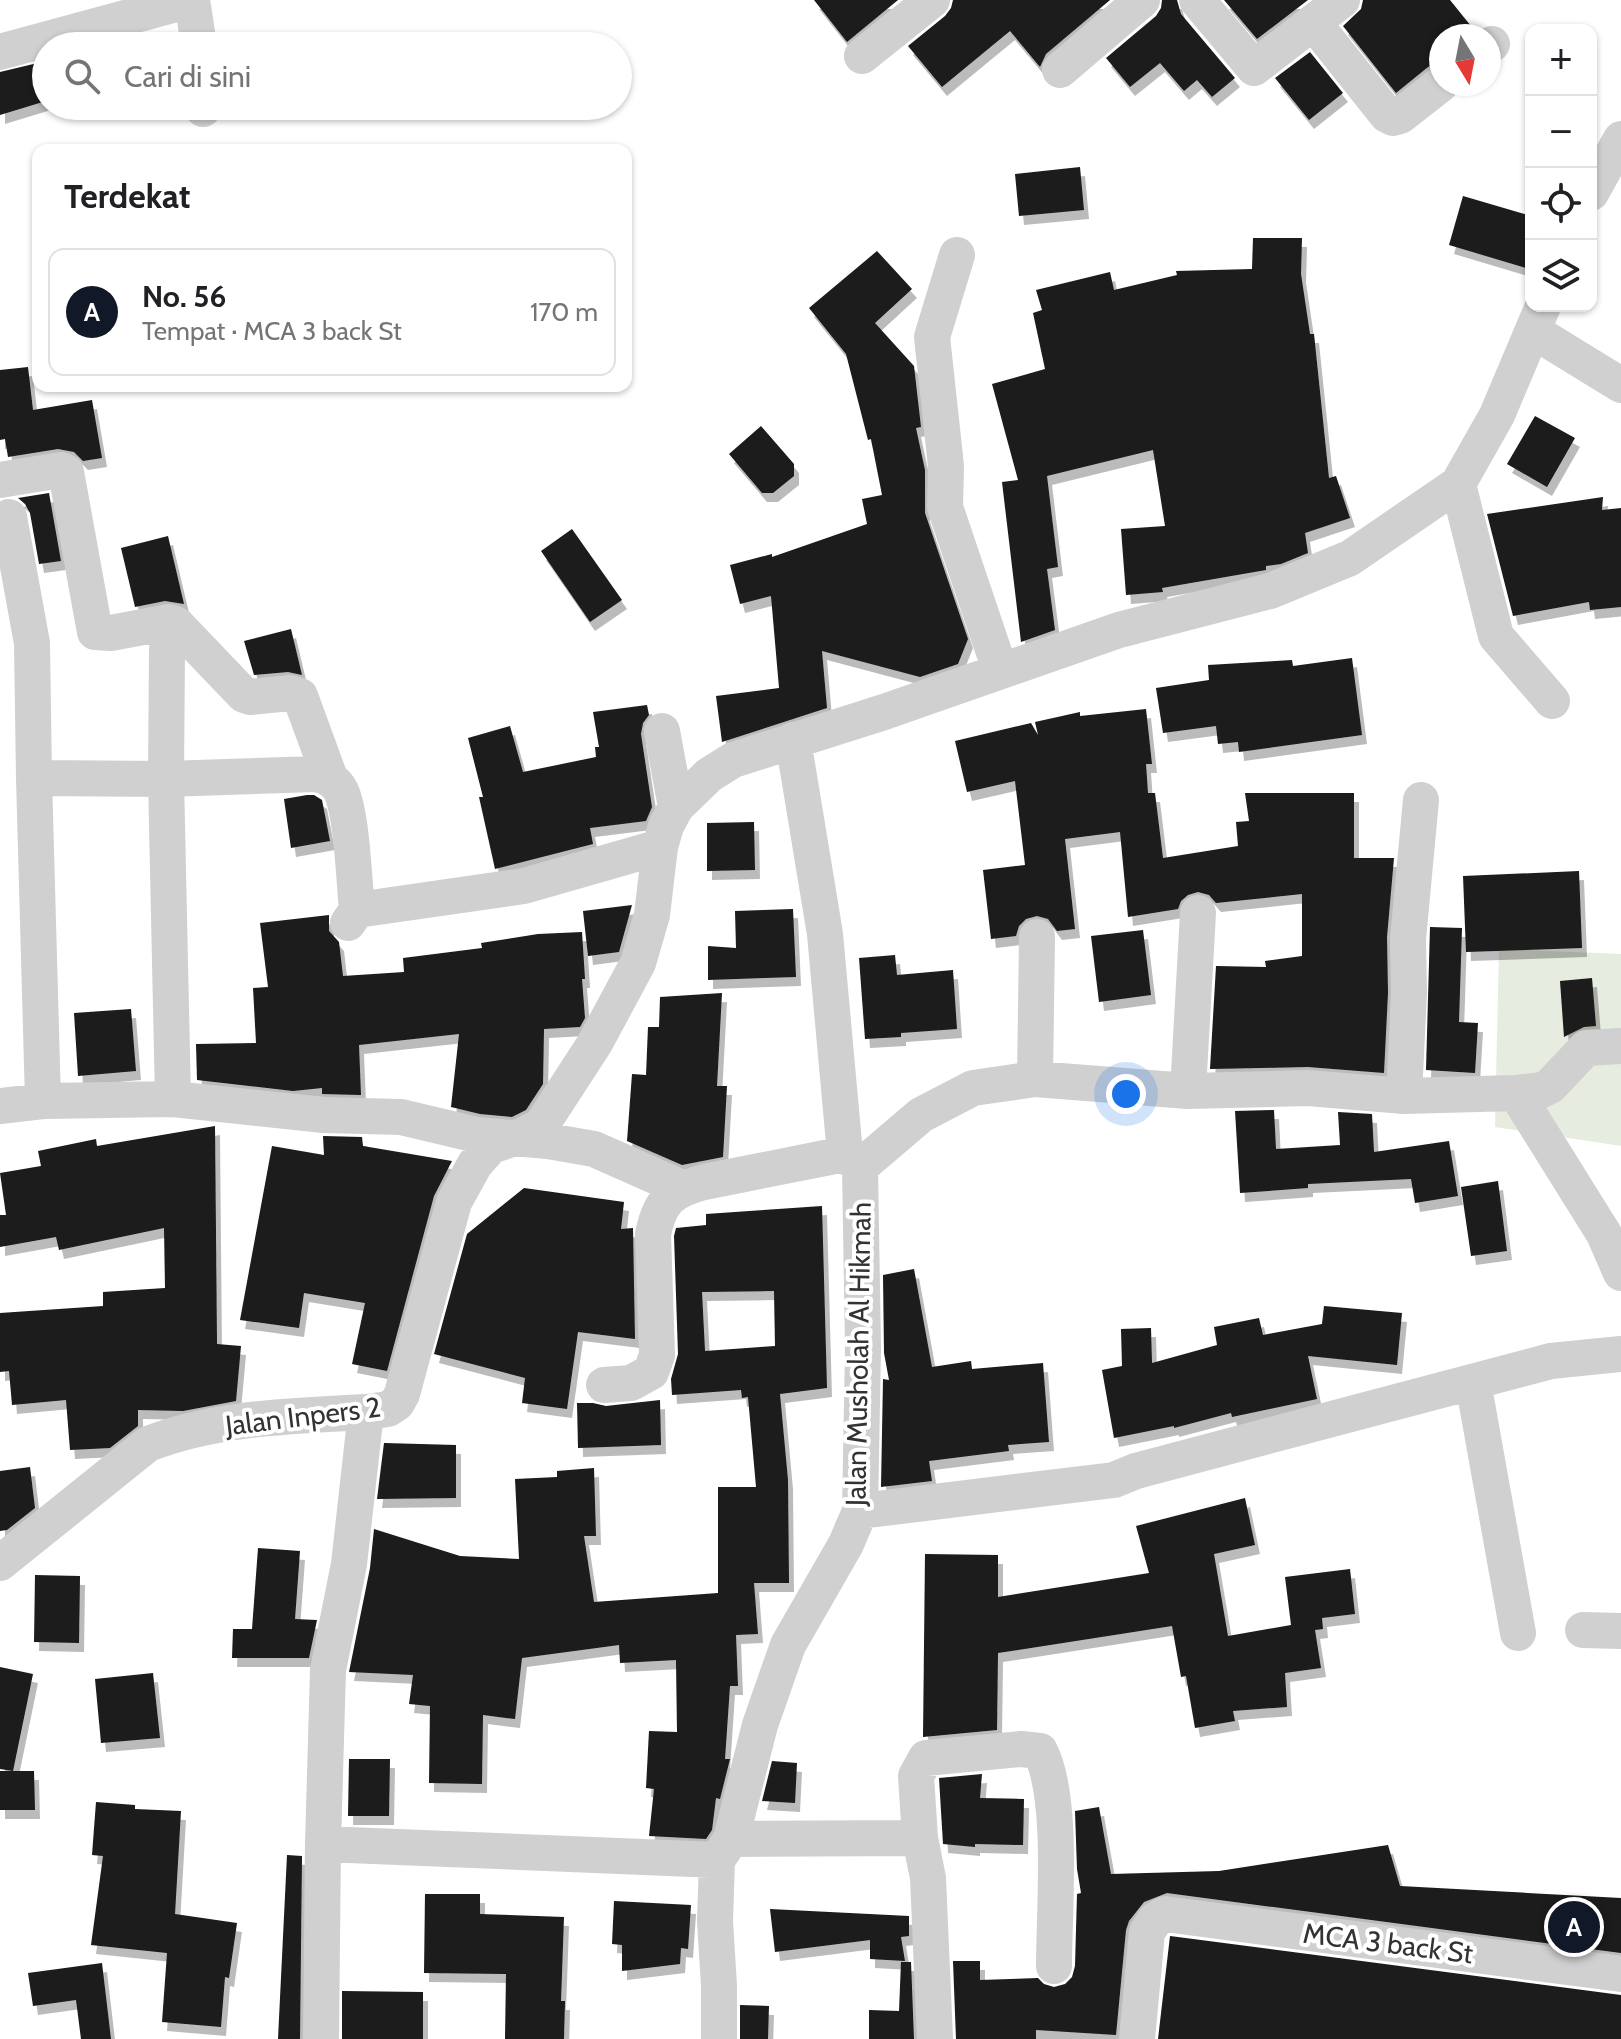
<!DOCTYPE html>
<html lang="id">
<meta charset="utf-8">
<style>
body{margin:0;font-family:Cabin,sans-serif;background:#f6f6f6;color:#202124}
.controls{position:absolute;right:24px;top:24px;display:grid;overflow:hidden;border-radius:16px;box-shadow:0 2px 6px #0004}
.controls button{width:72px;height:72px;display:grid;place-items:center;padding:0;border:0;border-bottom:2px solid #e0e0e0;background:#fff;color:#202124;font:40px sans-serif}
.compass{position:absolute;left:1429px;top:24px;width:72px;height:72px;border-radius:50%;background:#fff;box-shadow:0 2px 6px #0004;rotate:170deg}
.you{position:absolute;left:1126px;top:1094px;width:28px;height:28px;margin:-20px;border:6px solid #fff;border-radius:50%;background:#1a73e8;box-shadow:0 0 0 12px #1a73e833}
.badge{display:grid;place-items:center;width:52px;height:52px;border-radius:50%;background:#111827;color:#fff;font-size:26px;font-weight:700}
.pin{position:absolute;translate:-50% -50%;border:4px solid #fff;box-shadow:0 2px 8px #0006}
.list{margin:0;padding:0;list-style:none}
h2{display:flex;justify-content:space-between;align-items:center;height:104px;margin:0;padding:0 32px;font-size:34px}
h2 small{font-size:26px;font-weight:400;color:#757577}
.list li{display:grid;grid-template-columns:52px 1fr auto;gap:24px;align-items:center;box-sizing:border-box;height:128px;margin:0 16px 16px;padding:0 16px;border:2px solid #e0e0e0;border-radius:16px}
.list b{display:block;font-size:30px;white-space:nowrap}
.list p{margin:0;font-size:26px;white-space:nowrap;color:#757577}
.list em{font-size:26px;font-style:normal;color:#757577}
.icon{flex:none;width:44px;height:44px;fill:none;stroke:currentColor;stroke-width:2;stroke-linecap:round;stroke-linejoin:round}
.map{position:relative;flex:none;width:1621px;height:2039px;overflow:hidden}
.search{position:absolute;background:#fff;box-shadow:0 2px 6px #0004;left:32px;top:32px;width:600px;height:88px;display:flex;align-items:center;gap:20px;box-sizing:border-box;padding:0 28px;border-radius:44px;color:#757577;font-size:30px}
.panel{position:absolute;background:#fff;box-shadow:0 2px 6px #0004;left:32px;top:144px;width:600px;height:248px;border-radius:16px}
.map>svg:first-child{display:block}
</style>
<div class="map">
<svg width="1621" height="2039" viewBox="0 0 1621 2039">
<defs>
<filter id="shadow"><feDropShadow dx="5" dy="9" stdDeviation="0" flood-color="#0004"/></filter>
</defs>
<rect width="100%" height="100%" fill="#fff"/>
<path fill="#e6ecdf" d="M1499,949L1621,954V1146L1495,1127Z"/>
<path fill="#1a1a1a" fill-rule="evenodd" filter="url(#shadow)" d="M814,0H898L847,42Z
M953,0H1110L1046,54L1040,67L1010,31L942,87L908,46L945,16L951,8Z
M1162,0H1177L1181,14L1235,78L1212,97L1197,80L1184,91L1160,63L1130,87L1106,58L1156,16L1161,8Z
M1224,0H1308L1257,39Z
M1363,0H1450L1475,31L1471,36H1441V63L1428,67L1396,93L1343,26L1361,9Z
M1310,52L1343,93L1309,120L1275,78Z
M46,61V101L0,115V72Z
M1080,167L1084,210L1019,216L1015,174Z
M1463,196L1531,216V252L1526,268L1449,245Z
M1253,238H1302L1301,274L1310,334H1314L1329,478L1336,476L1350,518L1305,533L1308,553L1281,564L1266,566V570L1162,588L1163,592L1126,595L1121,529L1165,526L1153,450L1047,476L1058,567L1047,569L1055,630L1021,642L1002,482L1018,480L992,384L1045,369L1033,313L1042,310L1036,290L1110,272L1114,290L1177,275L1176,271L1252,269Z
M877,251L912,289L875,323L914,366L921,427L916,428L925,470V513L968,639L958,664L920,677L822,651L827,708L722,742L716,696L779,688L771,596L740,604L730,565L772,554V557L867,524L862,499L882,495L871,439L868,440L846,354L809,308Z
M28,367L33,410L92,400L102,458L83,461L74,452L58,449L8,457L5,439L0,440V370Z
M1535,416L1575,438L1547,487L1507,464Z
M761,426L794,464V476L773,493H762L729,454Z
M49,493L61,561L39,564L30,513L25,504L18,498Z
M1603,497L1602,510L1621,508V607L1590,610L1589,602L1513,616L1487,514Z
M572,529L622,600L590,622L541,551Z
M168,536L184,604L165,601L135,607L121,548Z
M291,629L302,675L288,672L254,675L244,641Z
M1352,658L1362,735L1239,752L1238,742L1218,744L1216,726L1163,733L1156,688L1209,680L1208,665L1292,660L1293,666Z
M647,705L649,715L643,723L641,734L652,807L646,821L590,828L593,844L495,869L479,797H483L468,738L510,726L523,772L596,757L595,747H599L593,712Z
M1146,709L1152,764H1146L1148,793H1155L1163,858L1238,846L1236,822L1249,821L1245,793H1354V858H1394L1387,937L1388,993L1384,1073L1308,1067L1210,1069L1216,966L1266,967L1265,961L1302,956V894L1216,903L1209,895L1198,892L1188,895L1181,901L1178,909L1128,917L1120,832L1065,839L1075,929L1057,931L1048,919L1037,916L1026,919L1019,926L1016,936L991,939L983,870L1025,865L1015,781L967,792L955,741L1031,723L1038,735L1035,722L1080,712V716Z
M307,795H314L322,800L330,841L291,848L284,799Z
M754,822L755,870L707,871V823Z
M1579,871L1582,948L1466,952L1463,876Z
M632,905L619,952L588,956L583,911Z
M793,909L796,977L708,980V946L736,948L735,911Z
M329,915V931L339,942L343,976L404,972L403,958L482,948L481,943L538,934L582,932L585,979H582L585,1018L580,1027L544,1029L543,1084L526,1110L512,1117L480,1114L451,1107L459,1034L359,1045L361,1095L322,1094V1088L293,1091L197,1080L196,1044L256,1043L253,988L268,987L260,923Z
M1430,927L1462,928L1459,1022L1478,1023L1475,1073L1426,1070Z
M1143,930L1151,995L1099,1002L1091,936Z
M895,955L897,975L953,970L957,1029L901,1033V1037L865,1039L859,958Z
M1592,978L1596,1026L1584,1027L1564,1037L1560,981Z
M722,993L717,1086H727L723,1157L682,1165L627,1141L632,1074L646,1075L648,1027H659L660,997Z
M131,1009L136,1071L78,1076L74,1013Z
M1274,1110L1276,1149L1340,1145L1338,1112L1372,1114L1374,1152L1449,1141L1458,1196L1415,1203L1411,1179L1308,1184V1188L1240,1193L1235,1111Z
M215,1126L217,1344L241,1346L236,1401L183,1411L138,1410V1426L110,1448L70,1450L66,1400L12,1405L9,1371L0,1372V1313L103,1306V1292L165,1288L164,1228L59,1250L56,1237L0,1247V1215H6L0,1173L41,1166L38,1151L96,1139L97,1146Z
M323,1136L362,1137L363,1146L452,1161L434,1196L387,1371L352,1364L365,1303L304,1293L299,1328L240,1320L272,1146L324,1155Z
M1498,1181L1507,1251L1471,1256L1461,1187Z
M524,1188L624,1202L621,1229L633,1228L635,1339L578,1332L567,1409L522,1403L525,1378L434,1354L467,1234Z
M822,1206L827,1388L780,1394L788,1480L789,1583H754L758,1634L736,1635L738,1686H730L725,1759H730L720,1799L716,1798L712,1830L706,1839L649,1836L654,1789L646,1788L649,1731L677,1732L676,1660L620,1663L619,1645L522,1658L515,1719L483,1715L482,1784L429,1783L430,1706L409,1704L413,1675L349,1672L370,1568L374,1529L460,1556L519,1559L515,1479L557,1477V1471L594,1468L596,1536H584L594,1602L718,1593V1487H756L748,1397L742,1398L741,1390L672,1395L671,1379L678,1354L674,1236L676,1228L706,1225V1214ZM774,1291L775,1346L705,1351L702,1292Z
M914,1269L932,1367L971,1361L972,1369L1043,1363L1049,1442L1008,1445L1009,1451L929,1461L932,1481L881,1487L883,1379L889,1380L884,1353L883,1275Z
M1324,1306L1402,1313L1397,1365L1308,1356L1317,1399L1232,1417L1231,1413L1174,1428V1426L1114,1438L1102,1370L1122,1366L1121,1329L1151,1328L1152,1363L1217,1345L1214,1327L1259,1318L1263,1335L1322,1324Z
M660,1400L661,1445L578,1448L577,1403H593L606,1406Z
M384,1443L456,1445V1498L377,1499Z
M30,1467L35,1508L7,1530L0,1531V1471Z
M1245,1498L1255,1545L1214,1554L1228,1636L1291,1625L1285,1577L1350,1569L1355,1614L1322,1618L1323,1629L1315,1630L1321,1668L1285,1673L1287,1707L1233,1711L1235,1721L1195,1728L1186,1676L1181,1677L1172,1626L998,1653L997,1730L923,1737L925,1554L998,1555V1597L1149,1573L1136,1526Z
M258,1548L300,1551L295,1619L317,1620L309,1658H232L233,1629H252Z
M35,1575L80,1576L79,1643L34,1642Z
M0,1667L33,1674L13,1771L0,1769Z
M153,1673L160,1738L101,1743L95,1679Z
M349,1759H390L389,1816H348Z
M772,1761L797,1763L795,1803L762,1801Z
M0,1771H34L35,1810H0Z
M982,1774L980,1798L1024,1799L1023,1845L975,1844V1847L943,1844L939,1778Z
M96,1802L135,1805V1809L181,1811L175,1914L237,1923L229,1978L225,1977L221,2027L162,2022L167,1953L91,1945L103,1856L92,1855Z
M1099,1807L1111,1874L1219,1871L1388,1845L1400,1886L1621,1898V1953L1167,1893L1144,1902L1129,1921L1126,1930L1116,2035L1036,2030V2039H956L953,1961H980V1980L1038,1978L1044,1984L1054,1987L1065,1984L1072,1977L1075,1966L1077,1894L1081,1893L1077,1869L1075,1811Z
M287,1855L302,1856L300,2039H278Z
M425,1894H480V1914L564,1917L561,2001H565L564,2039H505L506,1974L424,1973Z
M614,1901L691,1905L688,1949L681,1948L680,1964L622,1971V1945L612,1944Z
M770,1909L909,1916V1936L901,1937L905,1961L870,1959V1940L775,1952Z
M1170,1936L1621,1995V2039H1158Z
M901,1962H911L914,2039H869V2010L899,2011Z
M102,1963L111,2039H81L76,2000L33,2006L28,1973Z
M342,1991L423,1992V2039H342Z
M740,2005L769,2006L768,2039H740Z"/>
<g fill="none" stroke-linecap="round" stroke-linejoin="round">
<path stroke="#d0d0d0" stroke-width="36" d="M1197,0L1254,68L1342,0
M1313,22L1387,115L1393,118L1400,116L1441,84
M1489,46L1492,44
M0,52L184,2L193,6L199,46
M862,56L932,0
M1060,70L1142,0
M203,106V109
M1591,193L1621,139
M957,255L932,337L946,466L945,507L1000,670
M1533,331L1621,385
M0,480L61,470L66,472L95,632L111,633L169,622L176,624L244,695L250,697L290,693L300,696L330,778
M1458,484L1496,636L1552,701
M9,517L32,643L34,778L166,779L316,774C327,777 335,780 341,791C352,815 354,880 357,910
M167,649L166,779L173,1099
M662,731L676,807
M793,740L825,934L845,1154L860,1167
M34,778L43,1101
M348,923L357,910L524,886L660,847
M1035,1079L1037,937
M1188,1091L1198,913
M1516,1093L1542,1090L1550,1086L1586,1048L1621,1046
M1404,1096L1409,993L1408,939L1421,800
M0,1106L43,1101L173,1099L324,1115L401,1117L477,1135L548,1141L594,1149L682,1188
M860,1167L921,1115L973,1088L1035,1079L1188,1091L1308,1088L1404,1096L1516,1093L1604,1234L1621,1273
M1473,1382L1518,1633
M604,1385L631,1383L651,1372L657,1355L653,1234C660,1200 671,1191 704,1182L845,1154
M860,1511L1114,1480L1136,1471L1551,1361L1621,1354
M0,1563L148,1444C217,1417 293,1416 366,1412L388,1409L397,1403L402,1394L454,1202L475,1164L491,1146L524,1135L541,1126L595,1043L638,963L652,915L660,847L666,826L676,807L709,775L733,760L884,712L1119,630L1270,591L1350,558L1458,484L1497,415L1543,306
M1583,1630L1621,1631
M920,1838L916,1776L926,1758L1021,1749L1040,1751C1064,1797 1054,1911 1054,1966
M731,1839L920,1838L928,1878L935,2039
M323,1844L717,1860
M321,2039L323,1844L328,1670L349,1564L366,1412
M719,2039V1986L715,1921L717,1860L731,1839L760,1725L788,1645L846,1544L860,1511L863,1348L860,1167
M1137,2039L1147,1932L1155,1920L1165,1914L1621,1974"/>
</g>
<g text-anchor="middle" dominant-baseline="central" stroke-width="8" stroke-linejoin="round" paint-order="stroke">
<g font-size="28" fill="#333" stroke="#fff">
<text transform="translate(858 1354) rotate(-89)">Jalan Musholah Al Hikmah</text>
<text transform="translate(303 1416) rotate(-7)">Jalan Inpers 2</text>
<text transform="translate(1388 1943) rotate(7)">MCA 3 back St</text>
</g>
</g>
</svg>
<div class="controls">
<button>+</button>
<button>−</button>
<button><svg class="icon" aria-label="locate" viewBox="0 0 24 24"><circle cx="12" cy="12" r="6"/><path d="M12 2v4M12 18v4M2 12h4M18 12h4"/></svg></button>
<button><svg class="icon" aria-label="layers" viewBox="0 0 24 24"><path d="M12 4l9 5-9 5-9-5zM3 14l9 5 9-5"/></svg></button>
</div>
<svg class="compass" viewBox="-18 -18 36 36"><path d="M0-13l5 13h-10z" fill="#e53935"/><path d="M0 13l5-13h-10z" fill="#757577"/></svg>
<div class="you"></div>
<div class="pin badge" style="left:1574px;top:1927px">A</div>
<div class="search"><svg class="icon" aria-label="search" viewBox="0 0 24 24"><circle cx="10" cy="10" r="6"/><path d="M15 15l6 6"/></svg>Cari di sini</div>
<section class="panel">
<h2>Terdekat<small></small></h2>
<ul class="list">
<li><span class="badge">A</span><div><b>No. 56</b><p>Tempat · MCA 3 back St</p></div><em>170 m</em></li>
</ul>
</section>
</div>
